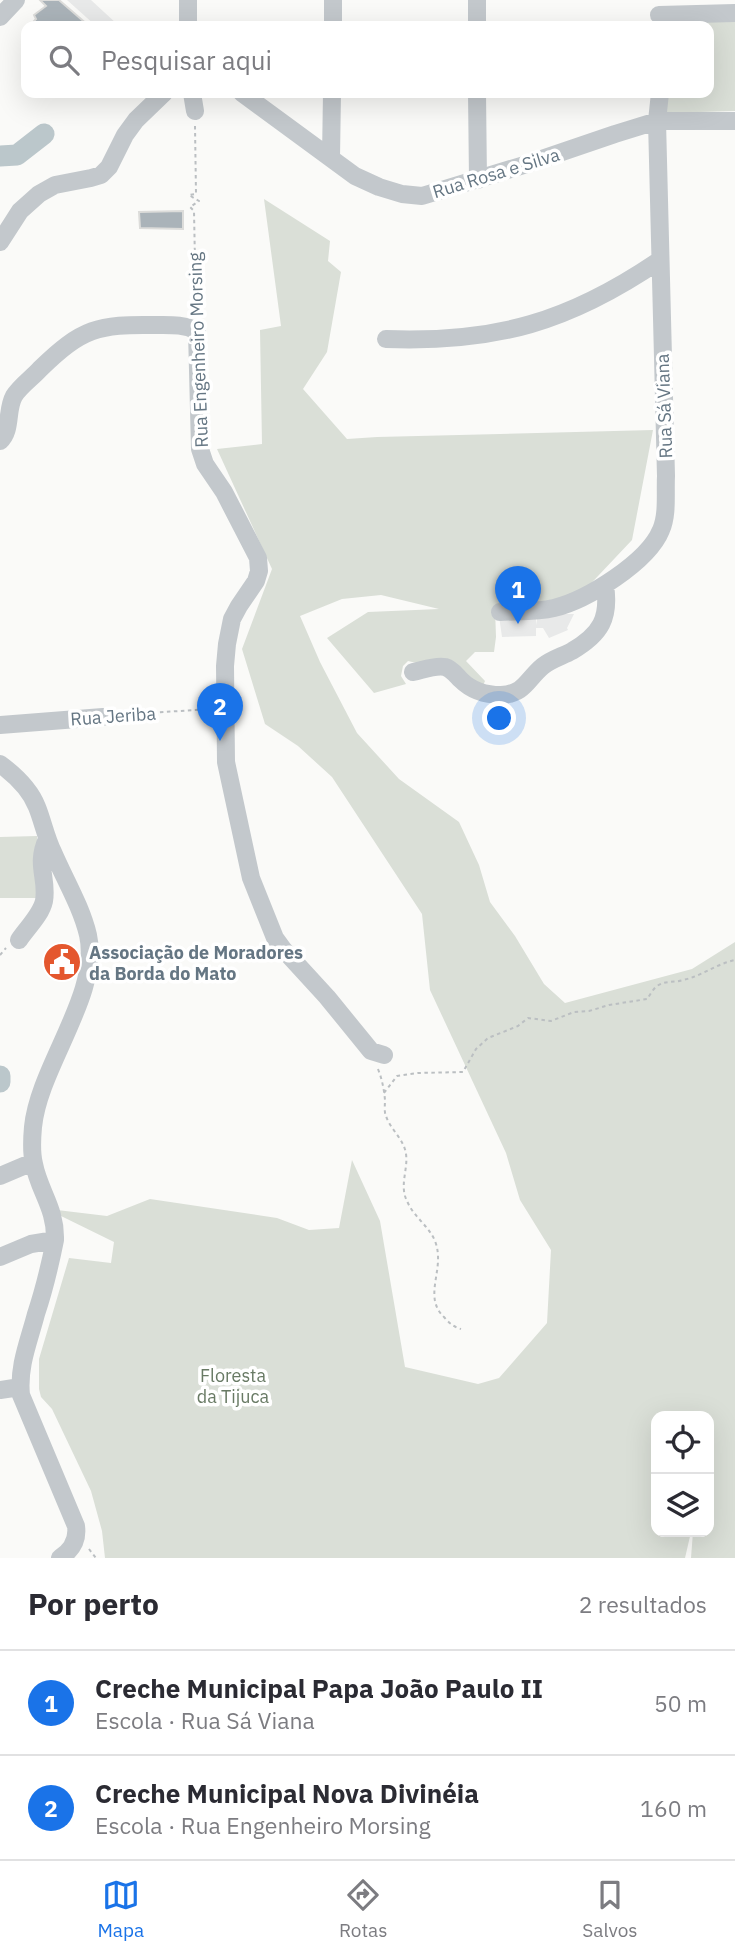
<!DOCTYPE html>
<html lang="pt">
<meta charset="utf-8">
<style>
body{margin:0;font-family:"IBM Plex Sans",sans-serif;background:#f7f7f7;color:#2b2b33}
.controls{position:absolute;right:21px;bottom:21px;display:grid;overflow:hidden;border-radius:14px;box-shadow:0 7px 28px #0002}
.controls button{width:63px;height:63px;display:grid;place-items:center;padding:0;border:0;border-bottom:2px solid #e1e1e2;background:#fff;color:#2b2b33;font:35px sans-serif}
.you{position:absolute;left:500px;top:719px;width:24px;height:24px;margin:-18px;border:5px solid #fff;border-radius:50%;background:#1a73e8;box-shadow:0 0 0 10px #1a73e833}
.badge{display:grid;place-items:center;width:46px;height:46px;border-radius:50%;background:#1a73e8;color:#fff;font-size:23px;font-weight:700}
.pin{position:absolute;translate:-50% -58px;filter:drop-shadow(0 2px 4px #0008)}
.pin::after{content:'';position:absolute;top:37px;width:24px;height:21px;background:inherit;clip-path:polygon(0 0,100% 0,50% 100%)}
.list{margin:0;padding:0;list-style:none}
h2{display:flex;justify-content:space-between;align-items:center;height:91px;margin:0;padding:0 28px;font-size:30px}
h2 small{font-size:23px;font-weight:400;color:#7c7c81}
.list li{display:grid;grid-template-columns:46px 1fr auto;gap:21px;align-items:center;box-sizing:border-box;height:105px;padding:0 28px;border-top:2px solid #e1e1e2}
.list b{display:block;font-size:26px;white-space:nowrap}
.list p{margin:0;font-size:23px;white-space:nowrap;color:#7c7c81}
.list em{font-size:23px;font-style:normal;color:#7c7c81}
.icon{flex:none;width:38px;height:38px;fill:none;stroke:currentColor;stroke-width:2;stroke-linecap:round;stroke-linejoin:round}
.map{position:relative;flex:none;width:735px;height:1558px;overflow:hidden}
.search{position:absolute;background:#fff;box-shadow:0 7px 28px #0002;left:21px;right:21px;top:21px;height:77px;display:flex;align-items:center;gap:18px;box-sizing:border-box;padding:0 24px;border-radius:14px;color:#7c7c81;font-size:26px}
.sheet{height:301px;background:#fff}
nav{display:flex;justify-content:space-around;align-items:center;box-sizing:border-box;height:98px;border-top:2px solid #e1e1e2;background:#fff;font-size:19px;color:#7c7c81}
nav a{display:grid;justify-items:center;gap:4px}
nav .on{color:#1a73e8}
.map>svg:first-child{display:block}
</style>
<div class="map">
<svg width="735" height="1558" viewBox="0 0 735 1558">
<rect width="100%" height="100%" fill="#fafaf8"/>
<path fill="#e8e9e9" d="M67,0H91L117,24L115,26H96Z
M559,610L561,614H574L567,628L568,630L549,638L543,628H536V636L502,637L499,616L535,614L537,625V617L541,619Z"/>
<path fill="#dadfd7" d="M735,18V111L666,113V93H709V26H665V19Z
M264,199L330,241L328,261L341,272L327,352L303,389L347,439L377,437L653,430L632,540L581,594L538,605L495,608L496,637L494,652H475L466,661L485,681L482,688L429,666L408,661L403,666L401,676L406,684L374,693L327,638L368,612L439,609L381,595L342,599L300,616L320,662L357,733L399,779L459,822L479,865L490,902L515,936L544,984L565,1003L692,969L735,942V1558H691L693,1532H709V1416H656V1532H691L685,1558H105L102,1531L91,1491L52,1409L41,1397L39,1389V1359L69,1258L111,1263L114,1242L61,1216L57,1210L107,1216L150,1199L277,1218L309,1230L339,1228L352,1160L380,1221L405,1367L478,1384L499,1378L547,1323L551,1250L520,1200L506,1153L430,990L422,914L332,777L298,746L265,724L242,649L272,569L217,449L262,444L260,330L281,326Z
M37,836L40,898H0V837Z"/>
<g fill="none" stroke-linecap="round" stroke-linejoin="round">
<path stroke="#bbc7cb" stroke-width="21" d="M0,156L17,155L44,134
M0,1076V1082"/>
</g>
<path fill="#aab3b9" stroke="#dcdcda" stroke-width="2" d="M40,0H59L89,26H38L34,21L36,19L34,15L46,6Z
M183,211V229L140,228L139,212Z"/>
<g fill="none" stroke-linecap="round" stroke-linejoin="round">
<path stroke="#bbbfc2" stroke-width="2" stroke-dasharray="3.5 3.5" stroke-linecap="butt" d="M195,126L196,194L189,195L199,201L190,207L194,211L196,315
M118,715L210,709
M0,955L6,948
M378,1069C382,1079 384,1089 385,1100C385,1105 384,1112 386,1116C390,1129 404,1139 406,1154C408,1168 401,1182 405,1196C412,1217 428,1224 435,1241C446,1269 422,1296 444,1317C449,1323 454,1327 461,1329
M384,1093L397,1076L418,1073L463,1072L476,1049L488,1038L518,1026L528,1018L551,1021L574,1012L589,1011L609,1005L647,999C650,995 653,989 657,986C666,980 674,983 683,980C702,976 716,964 735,960
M89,1549L96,1558"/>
<path stroke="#c3c8cc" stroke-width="18" d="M188,0V26
M477,0V26
M659,15L735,13
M0,17L16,0
M333,26V0
M192,93L195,111
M242,93L355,176L379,187L402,194L422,196L524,165L615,134L657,121H735
M477,93L478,180
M331,157L332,93
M0,242L20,211L39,194L55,185L91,178L101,175L109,167L125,135L136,120L164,93
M386,339C496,343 569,322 660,260
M0,441C12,430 6,410 14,396C20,386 32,378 40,369C82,328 98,324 155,325C170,325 184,324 197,331L200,449L205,464L224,492L258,558L259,571L256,581L239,606L232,619L227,644L225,666L226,762L251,878L275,938L283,949L327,997L371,1051L384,1055
M500,612C518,611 537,612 554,608C587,600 648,562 661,530C668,514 665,493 666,476L657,121L660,93
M413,672C423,670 435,665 445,667C452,669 456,675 461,680C472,691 486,695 501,695C525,694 527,679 543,666C552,659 563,656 572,651C601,634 610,618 605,585
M0,725L103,717
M0,764C15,775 30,789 37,807C43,822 46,838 53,852C65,880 81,906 88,935C101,994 39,1066 33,1127C32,1138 31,1152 34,1164C39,1191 56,1208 55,1240C50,1265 44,1290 36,1314C29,1341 18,1366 21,1395L76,1526C78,1540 72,1550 60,1558
M19,940C27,928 41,915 44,901C48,878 35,865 47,839
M0,1176L33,1162
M0,1257L31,1244L55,1240
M0,1390L20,1387"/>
</g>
<defs>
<symbol id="civic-disc" viewBox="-11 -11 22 22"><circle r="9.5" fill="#e4572e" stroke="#fff"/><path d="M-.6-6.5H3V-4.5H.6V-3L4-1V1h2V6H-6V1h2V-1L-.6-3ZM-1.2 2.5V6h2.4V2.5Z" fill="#fff"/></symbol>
</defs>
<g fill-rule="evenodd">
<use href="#civic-disc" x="40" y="940" width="44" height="44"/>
</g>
<g text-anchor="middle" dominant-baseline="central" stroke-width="7" stroke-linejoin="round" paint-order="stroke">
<g font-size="18" fill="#657683" stroke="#fff">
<text transform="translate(496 173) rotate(-17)">Rua Rosa e Silva</text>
<text transform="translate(198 350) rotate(-92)">Rua Engenheiro Morsing</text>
<text transform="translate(664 406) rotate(-92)">Rua Sá Viana</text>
<text transform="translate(113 716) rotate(-4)">Rua Jeriba</text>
</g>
<g font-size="18" font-weight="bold" fill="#657683" stroke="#fff" text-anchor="start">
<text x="89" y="952">Associação de Moradores<tspan x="89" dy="21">da Borda do Mato</tspan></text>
</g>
<g font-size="18" fill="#687a64" stroke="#fff">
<text x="233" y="1375">Floresta<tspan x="233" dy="21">da Tijuca</tspan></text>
</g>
</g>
</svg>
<div class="controls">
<button><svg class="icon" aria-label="locate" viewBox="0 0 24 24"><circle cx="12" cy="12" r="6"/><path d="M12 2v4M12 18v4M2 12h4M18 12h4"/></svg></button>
<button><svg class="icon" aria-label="layers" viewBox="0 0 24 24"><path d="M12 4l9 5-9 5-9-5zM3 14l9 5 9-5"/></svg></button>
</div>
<div class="you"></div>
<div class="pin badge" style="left:518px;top:624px">1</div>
<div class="pin badge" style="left:220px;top:741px">2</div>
<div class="search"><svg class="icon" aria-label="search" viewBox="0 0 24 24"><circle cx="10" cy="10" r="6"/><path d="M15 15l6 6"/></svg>Pesquisar aqui</div>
</div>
<section class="sheet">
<h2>Por perto<small>2 resultados</small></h2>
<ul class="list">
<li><span class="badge">1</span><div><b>Creche Municipal Papa João Paulo II</b><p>Escola · Rua Sá Viana</p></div><em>50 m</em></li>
<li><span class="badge">2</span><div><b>Creche Municipal Nova Divinéia</b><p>Escola · Rua Engenheiro Morsing</p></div><em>160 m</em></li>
</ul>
</section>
<nav>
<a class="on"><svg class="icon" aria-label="map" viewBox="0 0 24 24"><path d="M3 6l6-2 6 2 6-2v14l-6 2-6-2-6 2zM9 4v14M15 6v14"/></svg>Mapa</a>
<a><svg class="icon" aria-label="directions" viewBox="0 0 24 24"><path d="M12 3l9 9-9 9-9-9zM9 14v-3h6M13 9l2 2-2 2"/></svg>Rotas</a>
<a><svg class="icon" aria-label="saved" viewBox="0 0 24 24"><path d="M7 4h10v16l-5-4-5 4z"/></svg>Salvos</a>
</nav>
